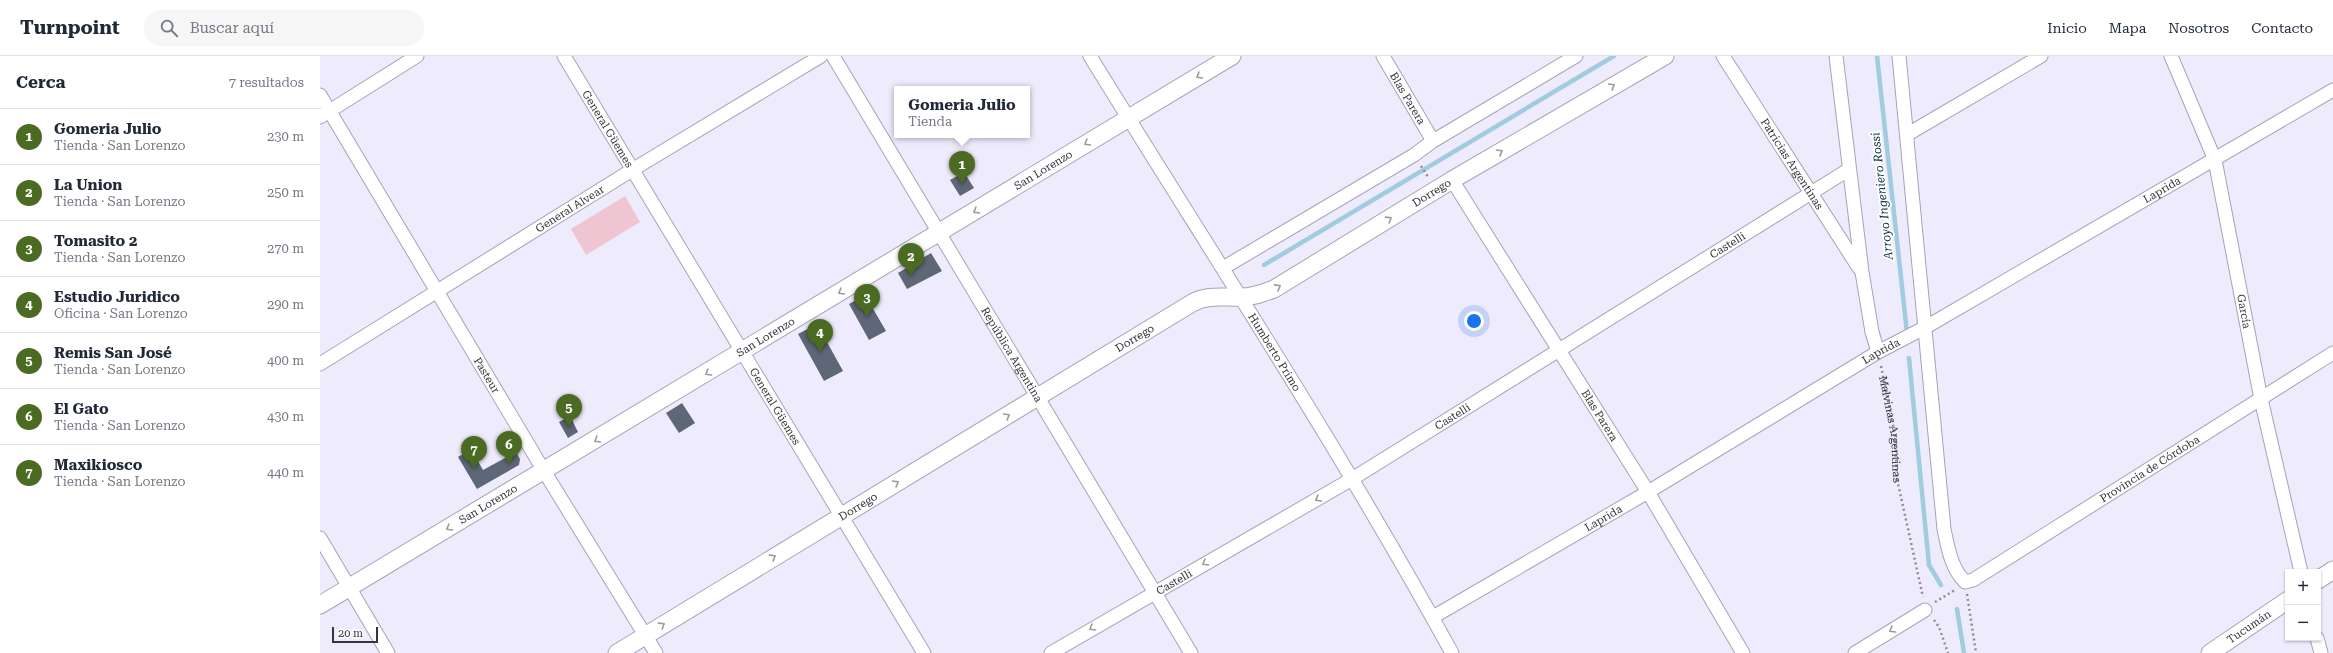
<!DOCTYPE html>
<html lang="es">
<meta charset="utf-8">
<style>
body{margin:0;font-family:"Roboto Serif",serif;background:#f6f6f7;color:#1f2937}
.controls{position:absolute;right:12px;bottom:12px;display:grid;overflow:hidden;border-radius:0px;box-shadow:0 1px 3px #0004}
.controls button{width:36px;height:36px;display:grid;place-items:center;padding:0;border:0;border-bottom:1px solid #e0e1e3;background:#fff;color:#1f2937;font:20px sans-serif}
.scale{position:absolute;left:12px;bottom:10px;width:46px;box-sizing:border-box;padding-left:4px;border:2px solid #35343c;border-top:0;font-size:11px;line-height:14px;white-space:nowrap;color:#35343c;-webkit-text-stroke:3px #fff;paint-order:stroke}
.you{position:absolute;left:1154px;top:265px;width:14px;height:14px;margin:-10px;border:3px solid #fff;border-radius:50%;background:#1a73e8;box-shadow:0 0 0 6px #1a73e833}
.badge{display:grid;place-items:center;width:26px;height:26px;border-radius:50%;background:#4a6b21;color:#fff;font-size:13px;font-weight:700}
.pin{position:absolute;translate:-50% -33px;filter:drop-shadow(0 1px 2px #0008)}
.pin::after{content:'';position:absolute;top:21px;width:14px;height:12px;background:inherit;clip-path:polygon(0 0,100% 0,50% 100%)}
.popup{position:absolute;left:574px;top:30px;width:136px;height:52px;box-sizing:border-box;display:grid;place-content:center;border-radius:0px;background:#fff;filter:drop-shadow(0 1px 3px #0005);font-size:13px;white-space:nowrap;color:#747a83}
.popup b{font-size:15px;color:#1f2937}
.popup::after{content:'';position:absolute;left:50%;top:100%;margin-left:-8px;border:8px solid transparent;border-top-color:#fff}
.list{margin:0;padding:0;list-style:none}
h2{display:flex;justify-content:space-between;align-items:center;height:52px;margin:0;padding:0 16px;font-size:17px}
h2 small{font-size:13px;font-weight:400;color:#747a83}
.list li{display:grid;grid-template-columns:26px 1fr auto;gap:12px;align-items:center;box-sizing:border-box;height:56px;padding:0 16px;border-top:1px solid #e0e1e3}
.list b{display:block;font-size:15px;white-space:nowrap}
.list p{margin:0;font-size:13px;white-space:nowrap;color:#747a83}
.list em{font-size:13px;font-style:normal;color:#747a83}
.icon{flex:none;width:22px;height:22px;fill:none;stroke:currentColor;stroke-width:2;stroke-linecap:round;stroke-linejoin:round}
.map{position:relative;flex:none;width:2013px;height:597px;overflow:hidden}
header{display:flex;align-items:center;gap:24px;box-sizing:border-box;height:56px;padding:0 20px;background:#fff;border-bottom:1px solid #e0e1e3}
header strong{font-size:19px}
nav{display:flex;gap:22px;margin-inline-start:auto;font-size:14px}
.search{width:280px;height:36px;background:#f6f6f7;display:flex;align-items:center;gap:10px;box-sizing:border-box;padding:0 14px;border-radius:22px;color:#747a83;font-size:15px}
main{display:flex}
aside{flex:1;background:#fff}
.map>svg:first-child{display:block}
</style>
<header>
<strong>Turnpoint</strong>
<div class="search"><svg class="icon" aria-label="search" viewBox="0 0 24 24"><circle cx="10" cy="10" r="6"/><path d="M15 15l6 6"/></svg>Buscar aquí</div>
<nav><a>Inicio</a><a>Mapa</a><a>Nosotros</a><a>Contacto</a></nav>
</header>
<main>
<aside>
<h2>Cerca<small>7 resultados</small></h2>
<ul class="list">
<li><span class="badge">1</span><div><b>Gomeria Julio</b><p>Tienda · San Lorenzo</p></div><em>230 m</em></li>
<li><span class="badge">2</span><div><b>La Union</b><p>Tienda · San Lorenzo</p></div><em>250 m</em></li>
<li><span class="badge">3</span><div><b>Tomasito 2</b><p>Tienda · San Lorenzo</p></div><em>270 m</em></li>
<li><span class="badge">4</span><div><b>Estudio Juridico</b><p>Oficina · San Lorenzo</p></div><em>290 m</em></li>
<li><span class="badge">5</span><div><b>Remis San José</b><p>Tienda · San Lorenzo</p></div><em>400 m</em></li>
<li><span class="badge">6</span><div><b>El Gato</b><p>Tienda · San Lorenzo</p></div><em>430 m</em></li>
<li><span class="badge">7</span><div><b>Maxikiosco</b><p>Tienda · San Lorenzo</p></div><em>440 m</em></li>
</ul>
</aside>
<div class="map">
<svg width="2013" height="597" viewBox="0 0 2013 597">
<rect width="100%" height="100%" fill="#eeebfc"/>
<path fill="#efc5d1" d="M305,140L320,166L266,199L251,173Z"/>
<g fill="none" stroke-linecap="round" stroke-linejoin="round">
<path stroke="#a1cbdf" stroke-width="4.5" d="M1557,0L1587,277
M944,209L1294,0
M1589,302L1609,509L1621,529
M1637,553L1644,597"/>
</g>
<path fill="#5e6777" d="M644,116L654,132L640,140L630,124Z
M611,197L622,215L587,233L578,217Z
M545,239L566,275L549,284L529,248Z
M497,268L523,315L504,325L478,278Z
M362,347L375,367L359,377L346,357Z
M250,360L258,376L248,382L239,366Z
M151,393L163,414L196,396L200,403L199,409L157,433L138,401Z"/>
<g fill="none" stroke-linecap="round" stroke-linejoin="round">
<defs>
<g id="minor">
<path id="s2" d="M244,0L604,597"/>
<path id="s3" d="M513,0L871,597"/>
<path id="s4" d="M770,0C892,198 1020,393 1132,597"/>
<path id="s5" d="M1063,0L1113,85"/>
<path id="s6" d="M1403,0L1539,212"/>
<path d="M1516,0L1542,216L1552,276L1558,296"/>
<path id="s7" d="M1579,0L1624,473C1628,492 1631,512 1645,526L1653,524L2013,297"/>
<path id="s8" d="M1851,0L1895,104L1941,343L1981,516"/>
<path id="s9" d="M0,39L224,415L336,597"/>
<path d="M0,61L97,0"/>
<path d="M1588,78L1721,0"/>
<path id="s10" d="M1132,124L1328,436L1423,597"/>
<path d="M903,212L1094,99L1113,85L1256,0"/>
<path id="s11" d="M0,308L312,114L501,0"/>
<path d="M0,482L68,597"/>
<path id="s12" d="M1113,561L1328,436L1558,296L1606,271L2013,34"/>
<path d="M1997,582L2001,597"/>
<path id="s13" d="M731,597L1032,423L1528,114"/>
<path d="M1535,597L1605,554"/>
</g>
<g id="tertiary">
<path d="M1998,524L2013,514"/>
<path id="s14" d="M0,549L912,0"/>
<path id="s15" d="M297,597L872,247C888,238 904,242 921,241C933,241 943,237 954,233L1132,124L1345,0"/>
<path id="s16" d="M1890,597L1968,544"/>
</g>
</defs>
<use href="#minor" stroke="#a6a3b7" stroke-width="15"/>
<use href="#tertiary" stroke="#a6a3b7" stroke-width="19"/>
<g stroke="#8e8c98" stroke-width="2.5" stroke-dasharray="2 3" stroke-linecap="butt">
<path d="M1101,110L1108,121"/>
<path id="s1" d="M1561,310L1575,379L1577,423L1603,541"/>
<path d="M1647,538L1656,597"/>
<path d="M1615,546L1635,534"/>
<path d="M1614,564L1619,571L1628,597"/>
</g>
<use href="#minor" stroke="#fff" stroke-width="13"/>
<use href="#tertiary" stroke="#fff" stroke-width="17"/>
</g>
<defs><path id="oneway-chevron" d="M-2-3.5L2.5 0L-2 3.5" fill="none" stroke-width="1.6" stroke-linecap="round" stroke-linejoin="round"/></defs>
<g stroke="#9a9a9e">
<use href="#oneway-chevron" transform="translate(879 20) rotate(149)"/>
<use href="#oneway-chevron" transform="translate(1292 30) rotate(-30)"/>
<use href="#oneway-chevron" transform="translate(767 87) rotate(149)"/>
<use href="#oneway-chevron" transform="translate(1180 96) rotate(-30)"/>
<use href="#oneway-chevron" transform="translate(656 155) rotate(149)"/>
<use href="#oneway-chevron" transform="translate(1069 163) rotate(-32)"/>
<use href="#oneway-chevron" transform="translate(958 231) rotate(-29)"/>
<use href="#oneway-chevron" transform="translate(521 236) rotate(149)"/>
<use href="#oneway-chevron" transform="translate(388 317) rotate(149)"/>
<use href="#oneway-chevron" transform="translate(687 360) rotate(-31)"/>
<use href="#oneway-chevron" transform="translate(277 384) rotate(149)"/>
<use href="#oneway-chevron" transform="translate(576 427) rotate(-31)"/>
<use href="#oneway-chevron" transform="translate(998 443) rotate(150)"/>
<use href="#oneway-chevron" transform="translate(129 472) rotate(149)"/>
<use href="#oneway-chevron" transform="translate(453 501) rotate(-32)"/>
<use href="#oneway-chevron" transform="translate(885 507) rotate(150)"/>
<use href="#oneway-chevron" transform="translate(342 569) rotate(-32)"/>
<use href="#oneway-chevron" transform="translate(772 572) rotate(149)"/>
<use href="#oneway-chevron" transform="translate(1572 574) rotate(149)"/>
</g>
<g text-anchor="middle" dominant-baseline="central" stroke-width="4" stroke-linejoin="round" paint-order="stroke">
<g font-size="11" fill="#35343c" stroke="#fff">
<text stroke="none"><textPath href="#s5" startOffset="49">Blas Parera</textPath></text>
<text stroke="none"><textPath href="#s2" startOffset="85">General Güemes</textPath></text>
<text stroke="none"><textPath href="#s6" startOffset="128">Patricias Argentinas</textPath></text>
<text stroke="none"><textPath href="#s14" startOffset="844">San Lorenzo</textPath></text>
<text stroke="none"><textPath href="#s12" startOffset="845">Laprida</textPath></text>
<text stroke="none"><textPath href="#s15" startOffset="942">Dorrego</textPath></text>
<text stroke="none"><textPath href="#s11" startOffset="294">General Alvear</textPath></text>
<text stroke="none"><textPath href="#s13" startOffset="790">Castelli</textPath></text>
<text stroke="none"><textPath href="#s8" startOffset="267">García</textPath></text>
<text stroke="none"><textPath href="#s14" startOffset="520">San Lorenzo</textPath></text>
<text stroke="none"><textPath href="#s15" startOffset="606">Dorrego</textPath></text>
<text stroke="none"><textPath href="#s12" startOffset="521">Laprida</textPath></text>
<text stroke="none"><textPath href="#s4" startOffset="349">Humberto Primo</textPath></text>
<text stroke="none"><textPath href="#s3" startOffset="348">República Argentina</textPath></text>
<text stroke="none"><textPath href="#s9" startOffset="326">Pasteur</textPath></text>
<text stroke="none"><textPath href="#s2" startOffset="409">General Güemes</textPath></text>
<text stroke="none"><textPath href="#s10" startOffset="278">Blas Parera</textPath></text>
<text stroke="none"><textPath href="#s13" startOffset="466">Castelli</textPath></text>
<text stroke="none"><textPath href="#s1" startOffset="64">Malvinas Argentinas</textPath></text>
<text stroke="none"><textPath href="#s7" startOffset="750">Provincia de Córdoba</textPath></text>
<text stroke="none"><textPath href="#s14" startOffset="196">San Lorenzo</textPath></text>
<text stroke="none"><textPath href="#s15" startOffset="282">Dorrego</textPath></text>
<text stroke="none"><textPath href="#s12" startOffset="197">Laprida</textPath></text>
<text stroke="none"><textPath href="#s13" startOffset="142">Castelli</textPath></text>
<text stroke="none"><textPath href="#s16" startOffset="47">Tucumán</textPath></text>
</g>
<g font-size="12" font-style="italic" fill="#0b3140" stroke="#fff">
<text transform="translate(1562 140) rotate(-96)">Arroyo Ingeniero Rossi</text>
</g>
</g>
</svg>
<div class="controls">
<button>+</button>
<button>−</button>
</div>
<div class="scale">20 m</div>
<div class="you"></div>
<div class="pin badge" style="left:642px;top:128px">1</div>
<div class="popup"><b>Gomeria Julio</b>Tienda</div>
<div class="pin badge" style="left:591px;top:220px">2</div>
<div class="pin badge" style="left:547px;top:261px">3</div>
<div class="pin badge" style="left:500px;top:296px">4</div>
<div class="pin badge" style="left:249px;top:371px">5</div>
<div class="pin badge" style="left:189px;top:408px">6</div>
<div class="pin badge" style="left:154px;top:413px">7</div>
</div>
</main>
